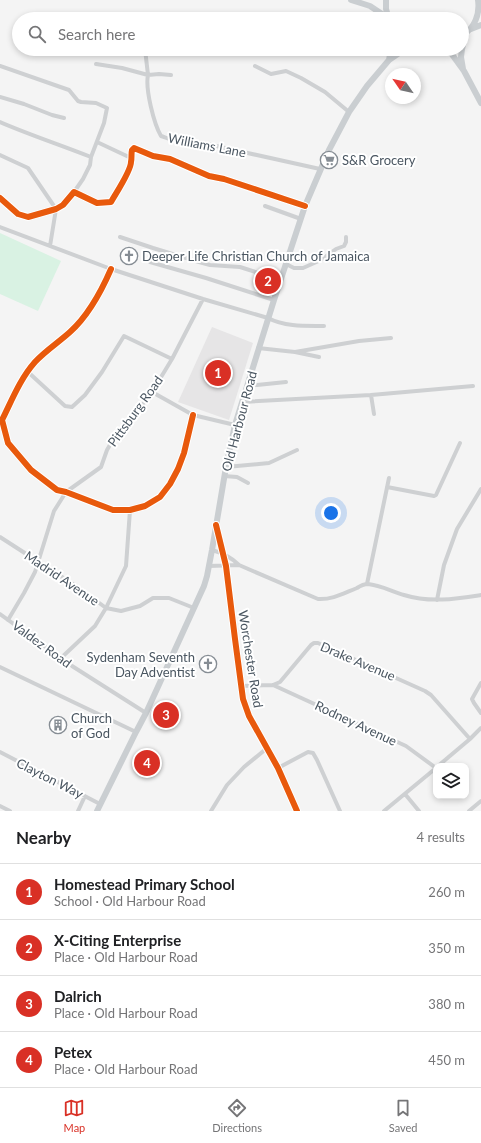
<!DOCTYPE html>
<meta charset="utf-8">
<style>
body{margin:0;font-family:Lato,sans-serif;background:#f6f6f6;color:#202124}
.controls{position:absolute;right:12px;bottom:12px;display:grid;overflow:hidden;border-radius:8px;box-shadow:0 2px 6px #0003}
.controls button{width:36px;height:36px;display:grid;place-items:center;padding:0;border:0;border-bottom:1px solid #e0e0e0;background:#fff;color:#202124;font:20px sans-serif}
.compass{position:absolute;left:385px;top:68px;width:36px;height:36px;border-radius:50%;background:#fff;box-shadow:0 2px 6px #0003;rotate:304deg}
.you{position:absolute;left:331px;top:513px;width:14px;height:14px;margin:-10px;border:3px solid #fff;border-radius:50%;background:#1a73e8;box-shadow:0 0 0 6px #1a73e833}
.badge{display:grid;place-items:center;width:26px;height:26px;border-radius:50%;background:#d93025;color:#fff;font-size:13px;font-weight:700}
.pin{position:absolute;translate:-50% -50%;border:2px solid #fff;box-shadow:0 1px 4px #0006}
.list{margin:0;padding:0;list-style:none}
h2{display:flex;justify-content:space-between;align-items:center;height:52px;margin:0;padding:0 16px;font-size:17px}
h2 small{font-size:13px;font-weight:400;color:#757577}
.list li{display:grid;grid-template-columns:26px 1fr auto;gap:12px;align-items:center;box-sizing:border-box;height:56px;padding:0 16px;border-top:1px solid #e0e0e0}
.list b{display:block;font-size:15px;white-space:nowrap}
.list p{margin:0;font-size:13px;white-space:nowrap;color:#757577}
.list em{font-size:13px;font-style:normal;color:#757577}
.icon{flex:none;width:22px;height:22px;fill:none;stroke:currentColor;stroke-width:2;stroke-linecap:round;stroke-linejoin:round}
.map{position:relative;flex:none;width:481px;height:811px;overflow:hidden}
.search{position:absolute;background:#fff;box-shadow:0 2px 6px #0003;left:12px;right:12px;top:12px;height:44px;display:flex;align-items:center;gap:10px;box-sizing:border-box;padding:0 14px;border-radius:22px;color:#757577;font-size:15px}
.sheet{height:276px;background:#fff}
nav{display:flex;justify-content:space-around;align-items:center;box-sizing:border-box;height:56px;border-top:1px solid #e0e0e0;background:#fff;font-size:11px;color:#757577}
nav a{display:grid;justify-items:center;gap:2px}
nav .on{color:#d93025}
.map>svg:first-child{display:block}
</style>
<div class="map">
<svg width="481" height="811" viewBox="0 0 481 811">
<rect width="100%" height="100%" fill="#f4f4f4"/>
<path fill="#e6e5e6" d="M212,327L253,343L229,420L178,402Z"/>
<path fill="#d9f2e3" d="M0,233L61,261L38,311L0,294Z"/>
<g fill="none" stroke-linecap="round" stroke-linejoin="round">
<path stroke="#ced0d2" stroke-width="4" d="M145,49L148,75L159,74L171,75
M96,64L122,68L148,75C145,89 154,124 161,136C173,140 185,145 198,142L320,169
M0,66L69,90L78,101L81,102L96,103L107,108L104,123L91,157L90,165L83,179L74,192
M255,66L271,74L286,71L301,78L325,92L349,112
M0,97L24,104L52,115L64,118
M0,122C30,135 61,145 91,157
M97,142L131,158
M0,155L28,168L56,209L50,246
M0,198L18,214L28,217L56,209L63,205L74,192L97,203L111,202C116,193 131,171 131,162C132,158 131,154 132,150L134,148L153,156L170,159L209,176L224,179L305,206
M265,206L301,219
M0,227L111,269L203,299L268,318C285,327 305,326 324,326
M120,237L153,248L199,262L210,265L240,267L280,280
M150,262L206,278L274,300
M286,264L294,268H303L321,260L336,249L344,246L346,242V237
M111,269C101,292 89,315 70,332C59,342 45,351 35,362C20,379 12,400 2,420L8,443L31,470L57,490L66,492L113,510H130L145,506L160,497L170,484L178,469L184,453L193,415
M258,348L295,352L319,357
M295,352L359,341L391,338
M28,372L65,406L72,407L85,395L102,372L124,336L172,359
M248,383L257,385L286,382
M152,392L193,415L235,425
M371,395L374,414
M242,402L371,395L473,386
M226,467L269,463L297,450
M224,476L237,477L248,483
M387,487L434,496L436,495L460,443
M217,528L226,566L235,639L243,699L249,716L278,768L297,811
M0,537L79,588L106,608L121,611L140,606L153,598H169L194,608
M212,550C223,553 231,557 239,565L318,599C332,600 344,593 357,588C360,586 364,584 368,584C380,585 393,592 404,595C430,603 455,599 481,595
M209,566L239,565
M367,584L389,478
M437,600L444,565L457,529L481,489
M0,614L72,666L146,713
M8,620L24,593L35,572L54,511L66,492L101,467L107,450L114,438L129,422L152,392L172,359L203,299
M61,658L95,626L106,608L126,566L130,510
M0,667L136,732
M481,683L472,699L474,703L481,713
M273,685L406,746L436,768L384,811
M242,686L273,685L280,682L311,645L314,643H318L425,691L431,695L470,739
M0,752L100,804
M438,766L470,739L481,728
M278,768L308,752L313,753L317,760L340,811
M405,794L419,811
M0,806L10,811
M78,811L85,796
M211,811L227,785L244,767L266,749
M469,811L481,801"/>
<path stroke="#caced1" stroke-width="6" d="M351,0L370,6L388,18
M386,0V9L389,19
M471,29L481,25
M462,35C475,29 480,13 478,0
M448,49L464,71L481,103
M462,49L461,57L463,69
M462,49L466,33
M389,60L391,49
M97,811L136,732L146,713L204,586L207,576L212,550L226,467L235,425L274,300L305,206L329,150L349,112L367,86L389,60L405,49"/>
<defs>
<path id="cycleway" d="M0,198L18,214L28,217L56,209L63,205L74,192L97,203L111,202C116,193 131,171 131,162C132,158 131,154 132,150L134,148L153,156L170,159L209,176L224,179L305,206
M111,269C101,292 89,315 70,332C59,342 45,351 35,362C20,379 12,400 2,420L8,443L31,470L57,490L66,492L113,510H130L145,506L160,497L170,484L178,469L184,453L193,415
M216,525L226,566L235,639L243,699L249,716L278,768L297,811"/>
</defs>
<use href="#cycleway" stroke="#fff" stroke-width="8"/>
<use href="#cycleway" stroke="#e8590c" stroke-width="6"/>
</g>
<defs>
<symbol id="supermarket-ring" viewBox="-11 -11 22 22"><circle r="9.5" fill="#fff" stroke="#868d94" stroke-width="1.5"/><path d="M-6-5.5h2.5l.6 2H6L4.5 2H-2.5L-4.4-4H-6ZM-1.5 3.2a1.3 1.3 0 1 0 .1 0ZM3 3.2a1.3 1.3 0 1 0 .1 0Z" fill="#868d94"/></symbol>
<symbol id="church-ring" viewBox="-11 -11 22 22"><circle r="9.5" fill="#fff" stroke="#868d94" stroke-width="1.5"/><path d="M-1.2-6h2.4v3.5h3.3v2.4h-3.3V6h-2.4V-.1h-3.3v-2.4h3.3Z" fill="#868d94"/></symbol>
<symbol id="building-ring" viewBox="-11 -11 22 22"><circle r="9.5" fill="#fff" stroke="#868d94" stroke-width="1.5"/><path d="M-4-6H4V6H1V3H-1V6H-4ZM-2.5-4.3h1.7v1.8h-1.7ZM.8-4.3h1.7v1.8H.8ZM-2.5-1h1.7V.8h-1.7ZM.8-1h1.7V.8H.8Z" fill="#868d94"/></symbol>
</defs>
<g fill-rule="evenodd">
<use href="#supermarket-ring" x="319" y="150" width="20" height="20"/>
<use href="#church-ring" x="119" y="246" width="20" height="20"/>
<use href="#church-ring" x="198" y="654" width="20" height="20"/>
<use href="#building-ring" x="48" y="715" width="20" height="20"/>
</g>
<g text-anchor="middle" dominant-baseline="central" stroke-width="4" stroke-linejoin="round" paint-order="stroke">
<g font-size="13" fill="#4a5661" stroke="#fff">
<text transform="translate(207 145) rotate(11)">Williams Lane</text>
<text transform="translate(135 411) rotate(-54)">Pittsburg Road</text>
<text transform="translate(239 421) rotate(-75)">Old Harbour Road</text>
<text transform="translate(62 578) rotate(34)">Madrid Avenue</text>
<text transform="translate(42 644) rotate(36)">Valdez Road</text>
<text transform="translate(251 659) rotate(81)">Worchester Road</text>
<text transform="translate(358 661) rotate(23)">Drake Avenue</text>
<text transform="translate(356 723) rotate(25)">Rodney Avenue</text>
<text transform="translate(50 778) rotate(27)">Clayton Way</text>
</g>
<g font-size="13" fill="#4a5661" stroke="#fff" text-anchor="start">
<text x="342" y="160">S&amp;R Grocery</text>
<text x="142" y="256">Deeper Life Christian Church of Jamaica</text>
<text x="195" y="657" text-anchor="end">Sydenham Seventh<tspan x="195" dy="15">Day Adventist</tspan></text>
<text x="71" y="718">Church<tspan x="71" dy="15">of God</tspan></text>
</g>
</g>
</svg>
<div class="controls">
<button><svg class="icon" aria-label="layers" viewBox="0 0 24 24"><path d="M12 4l9 5-9 5-9-5zM3 14l9 5 9-5"/></svg></button>
</div>
<svg class="compass" viewBox="-18 -18 36 36"><path d="M0-13l5 13h-10z" fill="#e53935"/><path d="M0 13l5-13h-10z" fill="#757577"/></svg>
<div class="you"></div>
<div class="pin badge" style="left:218px;top:373px">1</div>
<div class="pin badge" style="left:268px;top:281px">2</div>
<div class="pin badge" style="left:166px;top:715px">3</div>
<div class="pin badge" style="left:147px;top:763px">4</div>
<div class="search"><svg class="icon" aria-label="search" viewBox="0 0 24 24"><circle cx="10" cy="10" r="6"/><path d="M15 15l6 6"/></svg>Search here</div>
</div>
<section class="sheet">
<h2>Nearby<small>4 results</small></h2>
<ul class="list">
<li><span class="badge">1</span><div><b>Homestead Primary School</b><p>School · Old Harbour Road</p></div><em>260 m</em></li>
<li><span class="badge">2</span><div><b>X-Citing Enterprise</b><p>Place · Old Harbour Road</p></div><em>350 m</em></li>
<li><span class="badge">3</span><div><b>Dalrich</b><p>Place · Old Harbour Road</p></div><em>380 m</em></li>
<li><span class="badge">4</span><div><b>Petex</b><p>Place · Old Harbour Road</p></div><em>450 m</em></li>
</ul>
</section>
<nav>
<a class="on"><svg class="icon" aria-label="map" viewBox="0 0 24 24"><path d="M3 6l6-2 6 2 6-2v14l-6 2-6-2-6 2zM9 4v14M15 6v14"/></svg>Map</a>
<a><svg class="icon" aria-label="directions" viewBox="0 0 24 24"><path d="M12 3l9 9-9 9-9-9zM9 14v-3h6M13 9l2 2-2 2"/></svg>Directions</a>
<a><svg class="icon" aria-label="saved" viewBox="0 0 24 24"><path d="M7 4h10v16l-5-4-5 4z"/></svg>Saved</a>
</nav>
